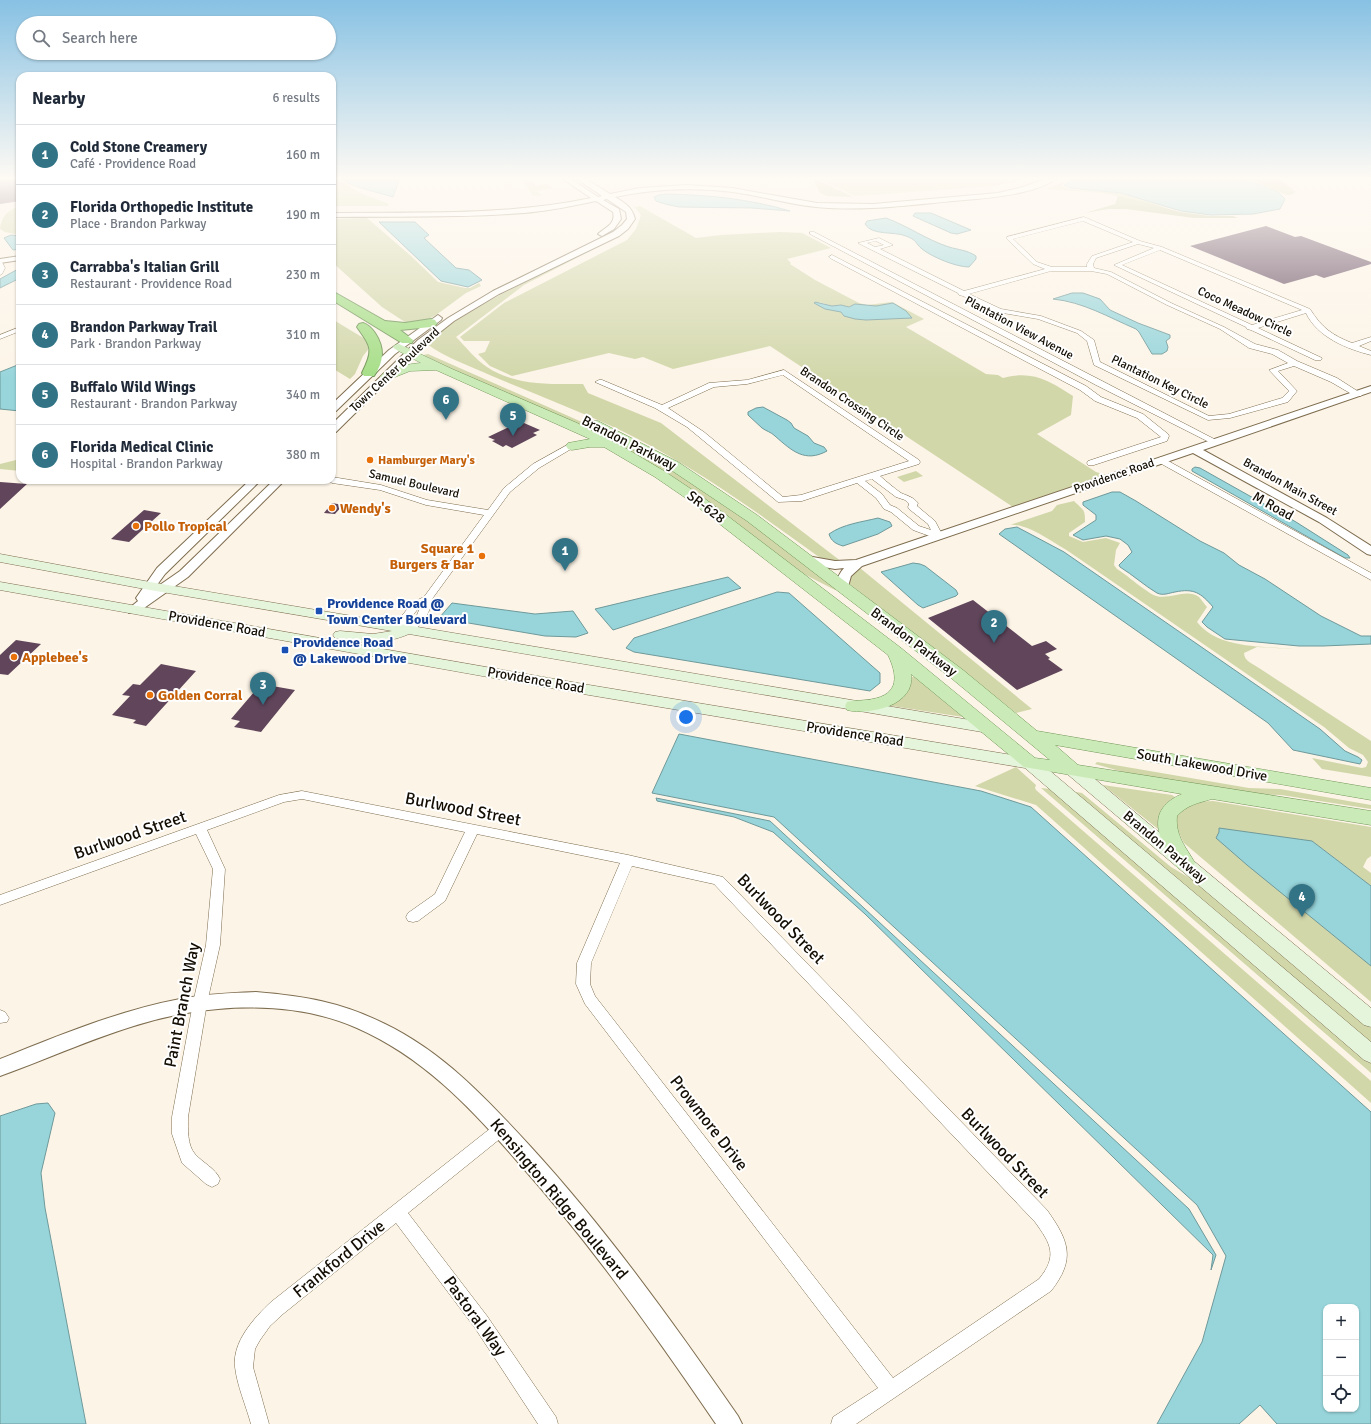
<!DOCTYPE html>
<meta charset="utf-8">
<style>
body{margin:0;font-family:Signika,sans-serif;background:#f6f6f7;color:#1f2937}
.controls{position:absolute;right:12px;bottom:12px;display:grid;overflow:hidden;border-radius:8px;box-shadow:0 1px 3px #0004}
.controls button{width:36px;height:36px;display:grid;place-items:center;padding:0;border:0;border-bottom:1px solid #e0e1e3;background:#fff;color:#1f2937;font:20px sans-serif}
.you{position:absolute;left:686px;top:717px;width:14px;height:14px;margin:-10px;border:3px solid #fff;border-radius:50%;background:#1a73e8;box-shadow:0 0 0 6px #1a73e833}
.badge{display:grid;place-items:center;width:26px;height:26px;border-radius:50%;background:#327386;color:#fff;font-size:13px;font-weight:700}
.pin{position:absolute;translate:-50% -33px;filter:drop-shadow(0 1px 2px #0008)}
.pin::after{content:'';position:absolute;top:21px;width:14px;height:12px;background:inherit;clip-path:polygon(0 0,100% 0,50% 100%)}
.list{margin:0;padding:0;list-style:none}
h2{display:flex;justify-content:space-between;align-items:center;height:52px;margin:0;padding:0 16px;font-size:17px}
h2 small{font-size:13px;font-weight:400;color:#747a83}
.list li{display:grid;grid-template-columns:26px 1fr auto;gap:12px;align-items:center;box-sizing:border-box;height:60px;padding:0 16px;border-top:1px solid #e0e1e3}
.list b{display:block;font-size:15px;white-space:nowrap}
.list p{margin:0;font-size:13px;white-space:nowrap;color:#747a83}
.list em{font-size:13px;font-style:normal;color:#747a83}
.icon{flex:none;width:22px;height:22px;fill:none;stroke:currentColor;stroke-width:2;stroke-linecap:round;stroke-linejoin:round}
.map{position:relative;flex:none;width:1371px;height:1424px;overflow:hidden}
.search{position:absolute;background:#fff;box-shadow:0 1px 3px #0004;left:16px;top:16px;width:320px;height:44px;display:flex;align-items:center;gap:10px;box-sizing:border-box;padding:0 14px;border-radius:22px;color:#747a83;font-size:15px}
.panel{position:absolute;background:#fff;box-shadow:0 1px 3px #0004;left:16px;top:72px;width:320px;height:412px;border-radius:12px}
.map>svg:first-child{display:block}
</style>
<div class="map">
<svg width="1371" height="1424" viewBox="0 0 1371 1424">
<rect width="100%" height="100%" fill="#fcf4e7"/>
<path fill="#d2d7aa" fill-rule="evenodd" d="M332,179H338L358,192L389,204L388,206H332Z
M522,179H528L537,186L546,184L552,188L536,191L542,195L533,196Z
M819,179H1026L994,186L855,196Z
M1067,181L1061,186L1068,189L1119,193L1170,208L1103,193L1045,189Z
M633,205L636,207L640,206L696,238L722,235L780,232L802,233L831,248L787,259L791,263L790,264L815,280L859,303L867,305L892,302L924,319L906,327L986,374L998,375L1003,378C1033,370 1049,381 1073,396L1071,415L1037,434L1096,472L1106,475L1013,507L770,346L673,369L643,357L635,359L609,353L512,376L490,366L478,354L485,352L490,341H464L460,337L504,303L627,240L636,229L641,215ZM819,302L832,306L840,305L849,307L855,305L876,306L893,303L906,311L891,318L866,320L855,319L841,312L825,309Z
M20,207V235L5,232L0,229C1,217 8,209 20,207Z
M367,218L411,256L438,282L465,288H470L479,283L481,286L466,293L436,315L423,322L408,324L382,307L332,262V219Z
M625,233L524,285L456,337C466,347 476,360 487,367C515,386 552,384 583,384L588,393L661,423L842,562L826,561L819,557C754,510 691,464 618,429C577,410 534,394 492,376C472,367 444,357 427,344C435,322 596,247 625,233Z
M332,319L370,342L371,346L363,356L355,374L350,379L332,368Z
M428,354L600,430L658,461L728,506L838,589L835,590L796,570L660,470L423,355Z
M20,459V471L0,469V464Z
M916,471L923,476L904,482L897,477Z
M1074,501C1084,511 1085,509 1085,522L1069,533V536L1083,542L1106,538L1120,543L1116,550L1114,565L1117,569C1127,575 1147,593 1156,596C1170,600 1186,588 1199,597C1202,600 1204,604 1207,607L1197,622C1218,649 1262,646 1294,649L1257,647L1244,653C1244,661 1253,664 1259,668L1371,741V777L1322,769L1312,758L1362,768L1366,767L1368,762L1363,755L1349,748L1324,727L1068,551C1052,542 1027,523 1010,525L1052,511L1057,505Z
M860,568L1032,709L1016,713L848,583L852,573Z
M912,677H915L963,717L892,706L890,704C903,698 910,692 912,677Z
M1097,762L1249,788L1280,789L1371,805V809L1281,795L1249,794L1130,774L1095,764Z
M1016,767L1036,785L1035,788L1036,790L1371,1081V1103L1036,805L975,786Z
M1103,785L1172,795L1175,797C1162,805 1157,814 1159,829H1158Z
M1041,788L1051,789L1371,1063V1073Z
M1076,792L1082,793L1171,867L1203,886L1371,1028V1045L1075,794Z
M1213,801L1371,827V856L1367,859L1363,867L1371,873V886L1312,841L1371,949V1002L1184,843L1172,820C1186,802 1190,802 1213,801Z"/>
<path fill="#bbc091" d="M813,179H816L853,197L827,196L820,193Z
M1250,179H1279L1296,192C1291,196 1285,196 1280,192Z
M1118,196L1149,203L1180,212L1210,216H1233L1238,218H1194L1126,209H1108L1085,213L1115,204Z"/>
<path fill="#97d5db" stroke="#6f999a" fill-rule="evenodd" d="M341,179H400L393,197C377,192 354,188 341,179Z
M1073,179H1247L1278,192L1285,199L1280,209L1253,214L1211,215L1181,211L1121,193L1070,188L1064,185Z
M667,194C709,195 750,199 790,211L752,208L679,207L665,204L656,201L654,197L659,195Z
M915,213H931L971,230L957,234L951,233L913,216Z
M886,218C908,226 927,240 949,247C959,250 967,250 976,256V259L969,267C956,267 932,257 922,249C915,243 917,240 906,236C894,231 872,236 865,224L867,221Z
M379,222H415L429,235L424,238L456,268L469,270L482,280L468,287L441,281Z
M11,235L20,236V249L13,250L4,238Z
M20,268V278L0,288V279Z
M1072,293H1083L1100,299L1110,310L1138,323L1170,335V338L1166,341L1168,347L1167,351L1162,354H1152L1139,332L1136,329C1108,317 1083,302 1053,299Z
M815,302L832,306L841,305L849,307L855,304L876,306L893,303L906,311L912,318L866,320L855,319L844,316L841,312L825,309L814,303Z
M20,364V411L0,409V372Z
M763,407L787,420L791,423L794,428L808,436L814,443L824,447L827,451C805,463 792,451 775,436C771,432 766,431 762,428C757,424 753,419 748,415V412L756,408Z
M1195,467L1200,468L1296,522L1348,555L1350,558H1345L1192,471V469Z
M1112,492H1120L1136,501L1200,541L1224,553L1239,565L1265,579L1321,616L1361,636H1371V644L1323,646H1299L1225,639L1207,627L1202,622L1213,607C1201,593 1194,588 1175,592C1169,593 1163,596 1157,593C1145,586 1133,575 1120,567L1119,565L1132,552L1128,545L1120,539L1106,536L1083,540L1073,535L1096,520V515L1083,505V502Z
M878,518L890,522L892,526L878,534L843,546C836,544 831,541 829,534C843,524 862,522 878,518Z
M1017,527L1064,552L1320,729L1345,751L1358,757L1362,760L1360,764L1293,750L1268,723L999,534L1005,529Z
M913,563L920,564L925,566L956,590L958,594L956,596L923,608L918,605L881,572Z
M728,577L741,588L613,630L595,609Z
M777,592L789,593L880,673V683L870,691L634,652L626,648L634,638Z
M452,603L535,614L573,611L588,633L576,637L545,636L439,618Z
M679,734L981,791L1031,807L1371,1112V1424H1277L1260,1405L1239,1424H1157L1202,1342L1226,1256L1197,1205L774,817L652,793ZM1326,1307H1356V1409H1326Z
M656,798L770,821L1189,1209L1216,1255L1211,1270L1213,1255L865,914L773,832L734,817L657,801Z
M1219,828L1312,841L1371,886V966L1247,865L1216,838L1219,832Z
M48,1103L55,1113L41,1173L45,1208L86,1424H0V1116L36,1104Z"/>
<path fill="#60455b" d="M0,179H20V201L0,204Z
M1266,226L1295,237L1301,236L1371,262V264L1324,278L1316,275L1284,284L1190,246Z
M524,423L540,430L533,433L537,435L512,448L506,445L503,447L492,441L495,440L488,437L513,425L517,426Z
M0,482L27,484L0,509Z
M332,503L343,505L335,514L324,513Z
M144,510L161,513L129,542L111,539Z
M973,600L1032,646L1046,641L1057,649L1045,654L1050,658L1048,659L1063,670L1017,690L928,618Z
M16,640L41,644L8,675L0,674V655Z
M161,664L196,671L146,726L133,723L136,720L112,715L130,696L122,695L133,684L140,685Z
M261,684L295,690L261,732L234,727L240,721L231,719Z"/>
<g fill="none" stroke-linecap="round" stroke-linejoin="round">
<defs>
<path id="minor" d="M1084,217L1140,241L1162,247L1310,309C1322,328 1332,335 1352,343L1371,337V341L1359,346L1371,351V355C1347,349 1317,337 1306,313L1258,328L1322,358L1321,360H1315L1251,330L1247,329L1246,327L1114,265L1154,248L1138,244L1096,258L1093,264L1094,268L1111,272L1171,303L1224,327L1255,344L1278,350L1297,361L1337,378L1362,394L1361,396H1355L1331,382L1294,366L1278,371L1297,391L1288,402L1230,418L1208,420L1094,365L1087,341L1077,333L1038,319L997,312L963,296L959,295L958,293L858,243L879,238L893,245L880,249L964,291L1045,269L1033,264L1007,239V237ZM1083,221L1133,242L1092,256L1087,264V267H1052L1037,262L1013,239ZM876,241L884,245L875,247L867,243ZM1160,250L1302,310L1252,325L1122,265ZM1051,271H1091L1107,274L1167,305L1220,329L1249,348L1272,354L1288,363L1269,370L1289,391L1282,398L1229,414L1209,416L1100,362L1094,340L1081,331L1041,316L1001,309L969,294Z
M810,232H814L1220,442L1219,444H1213L1096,385L810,234Z
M832,255L1086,386L1101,397L1143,414L1168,434L1169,436L1167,441L1094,465H1088L1087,463L1088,461L1161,437L1137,418L1095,401L1080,390L830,258L829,257Z
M0,261L2,262L5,268L2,274L0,275Z
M20,327V331L0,339V335Z
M784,370L919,460L920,462L919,464L880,476C887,482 894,488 901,493C908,496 913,497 918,503L917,506L935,521L943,536L941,538H935L913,530L891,512L884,509L876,498L857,483L802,501L778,502L687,427L655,408L595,382L599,380H602L662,405L709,383L747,380ZM783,375L909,461L801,495L783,497L704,432L668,408L714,387L747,384ZM872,479L896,497L905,500L909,504L908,507L909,509L928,524L931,530L919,526L897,508L890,505L882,494L865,481Z
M569,444H572L576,446L539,468L510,492L432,599C431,612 421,629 408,632L403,629L417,615L421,605L401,630H393L392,628L413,602L424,597L484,515L426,505L380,490L332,483L328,480H332V477L381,485L427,500L488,510L504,488L533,464Z
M1161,457L1371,573V580L1158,462L1157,460Z
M302,791L628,855L723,877L1047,1210C1069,1241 1076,1259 1051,1291L856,1424H831L833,1417L878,1388L585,1004L576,984L577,963L620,863L477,834L445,901L418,921L413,922L408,921L406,917L408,913L435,894L465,832L302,799L284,802L207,830L225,869L220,945L207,1003L188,1117C188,1129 187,1145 195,1154C203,1163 215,1168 220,1179L218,1184L212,1187L206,1184L182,1163L172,1134V1117L193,1003L206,945L213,869L196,834L0,905V895L279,795ZM632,866L714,884L1035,1222C1051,1244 1058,1256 1039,1279L893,1378L595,996L590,984L591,963Z
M0,1010L5,1012L9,1018L7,1022L0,1023Z
M501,1122L506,1124L509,1129L506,1134L408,1213L487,1316L556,1417L558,1424H538L475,1328L396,1223L283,1314L270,1326L260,1340L255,1349L253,1367L269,1424H251C246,1406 237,1385 235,1367C232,1342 254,1318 271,1302L496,1124Z"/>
<path id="tertiary" d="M563,179H571L598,197L602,196L577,179H586L610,194L640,188L687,185L732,188L817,203L873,204L998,193L1023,187L1045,179H1056C1035,194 990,198 965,200C916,204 865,212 816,207C788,204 761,196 733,192C693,187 653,189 615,197C625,203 632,207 635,219L628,229L619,236L499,294L454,321L425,344L336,432L332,433V424L418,340L448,318L493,291L613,232L622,225L627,219L626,212L607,199L603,200L619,209L621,219L614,229L602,236L598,234C606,227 616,224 613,212L596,201C572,206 548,211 524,213C460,218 396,216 332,217V213C418,212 506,216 591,198Z
M20,256V260L0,263V259Z
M438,315L442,318L441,320L395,354L336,411L332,412V404L389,350Z
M1371,386V392L1203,450L1327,518L1371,546V555L1367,554L1319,522L1193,453L862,566L851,576L847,590H839C834,582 839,574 844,568L835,569L807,564L803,563L801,560L803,557L807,556L835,561L856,560Z
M250,480H261L165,574L154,589L180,571L274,480H285L188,577L137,613H129L127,610L138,601L136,598L157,568Z
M256,992C304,996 341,1002 385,1024C443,1052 487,1099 530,1146C607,1230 673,1322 738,1416L742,1424H716C654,1333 590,1243 517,1161C471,1108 423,1057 357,1028C314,1009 264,1005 218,1009C140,1015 72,1050 0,1076V1059C58,1036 117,1011 180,999C205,994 230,993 256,992Z"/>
<path id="secondary" d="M0,554L150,582L988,723L993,724L996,728L993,732L988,733L409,634C386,644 360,644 335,638L333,635L335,632L340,631L373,634L392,631L150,590L0,562Z
M0,582L589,685L1036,759L1371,1042V1063L1364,1060L1025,768L589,695L0,590Z
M1072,764L1078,765L1371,1008V1027L1364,1025L1066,773L1064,769L1066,765Z"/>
<path id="primary" d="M399,344L452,369L577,423L627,449L664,471L700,495L901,648L1035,758L1050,760L951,678L747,521L668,468L590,427L588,424L590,421H598L678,462L757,515L963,670L1037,731L1371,788V800L1055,745L1078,765L1371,811V825L1212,799C1198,803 1187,805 1177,816C1175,836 1186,847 1195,863L1192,868C1187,870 1185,871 1180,869C1175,867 1172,859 1169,854C1154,830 1151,807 1182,794L1024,767L911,674C916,705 870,716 847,710L845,706L847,702C853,700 859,701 866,700C897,697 900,680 888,655L690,501L655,477L604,447H590L572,450L568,449L566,446L568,443L590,439L436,370L410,371L390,379H382L380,377C388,367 409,364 421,363L395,349L393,347L395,345Z"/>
<path id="motorway" d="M332,291L385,321L405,323L431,319L435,320L437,323L435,326L431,327L400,330L413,340L412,343H402L332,300Z
M363,323C369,325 372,329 375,333C385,348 384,362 374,376H364L362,373C374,349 371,347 357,327L359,324Z"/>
</defs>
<use href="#minor" stroke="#7e6d4f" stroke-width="1"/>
<use href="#tertiary" stroke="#7e6d4f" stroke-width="2"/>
<use href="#secondary" stroke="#7e6d4f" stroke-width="1"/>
<use href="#primary" stroke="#739559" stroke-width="1"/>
<use href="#motorway" stroke="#739559" stroke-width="2"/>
<use href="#minor" fill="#fff" fill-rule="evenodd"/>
<use href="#tertiary" fill="#fff" fill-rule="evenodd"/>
<use href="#secondary" fill="#e4f5db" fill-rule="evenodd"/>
<use href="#primary" fill="#caebb7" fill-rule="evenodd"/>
<use href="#motorway" fill="#a6de87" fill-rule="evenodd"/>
</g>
<linearGradient id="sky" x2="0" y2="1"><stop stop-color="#87c1e3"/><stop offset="0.47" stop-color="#fefaf4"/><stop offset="1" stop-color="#fefaf4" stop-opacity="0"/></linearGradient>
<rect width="1371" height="379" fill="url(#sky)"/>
<g fill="#e8710a" stroke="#fff" stroke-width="1.5">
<circle cx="370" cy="460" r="4"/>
<circle cx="332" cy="508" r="4"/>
<circle cx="136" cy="526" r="4"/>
<circle cx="482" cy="556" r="4"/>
<circle cx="14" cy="657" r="4"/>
<circle cx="150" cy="695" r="4"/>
</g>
<g fill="#1a4fb4" stroke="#fff" stroke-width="1.5">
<rect x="315" y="607" width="8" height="8" rx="2"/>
<rect x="281" y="646" width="8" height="8" rx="2"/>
</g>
<g text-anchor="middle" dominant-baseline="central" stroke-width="4" stroke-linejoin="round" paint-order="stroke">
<g font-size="12" fill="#130d03" stroke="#fff">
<text transform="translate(1245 312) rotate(25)">Coco Meadow Circle</text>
<text transform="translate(1019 328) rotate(28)">Plantation View Avenue</text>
<text transform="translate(395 370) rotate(-43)">Town Center Boulevard</text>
<text transform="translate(1160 382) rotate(26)">Plantation Key Circle</text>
<text transform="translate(852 404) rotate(34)">Brandon Crossing Circle</text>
<text transform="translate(1114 476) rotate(-19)">Providence Road</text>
<text transform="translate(414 484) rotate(13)">Samuel Boulevard</text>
<text transform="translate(1290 487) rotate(29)">Brandon Main Street</text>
</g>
<g font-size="12" font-weight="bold" fill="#c56008" stroke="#fff" text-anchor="start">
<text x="378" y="460">Hamburger Mary's</text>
</g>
<g font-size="14" fill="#130d03" stroke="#fff">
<text transform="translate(629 443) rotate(27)">Brandon Parkway</text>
<text transform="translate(1273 506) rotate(29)">M Road</text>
<text transform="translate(706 507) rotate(37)">SR-628</text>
<text transform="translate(217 624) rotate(10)">Providence Road</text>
<text transform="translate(914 642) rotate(37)">Brandon Parkway</text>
<text transform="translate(536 680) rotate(10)">Providence Road</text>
<text transform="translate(855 734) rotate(9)">Providence Road</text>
<text transform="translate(1202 765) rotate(10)">South Lakewood Drive</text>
<text transform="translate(1165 847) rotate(40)">Brandon Parkway</text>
</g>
<g font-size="14" font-weight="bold" fill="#c56008" stroke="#fff" text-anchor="start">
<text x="340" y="508">Wendy's</text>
<text x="144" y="526">Pollo Tropical</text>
<text x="474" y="548" text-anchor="end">Square 1<tspan x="474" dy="16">Burgers &amp; Bar</tspan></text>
<text x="22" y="657">Applebee's</text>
<text x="158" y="695">Golden Corral</text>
</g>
<g font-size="14" font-weight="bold" fill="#164399" stroke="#fff" text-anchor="start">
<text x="327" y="603">Providence Road @<tspan x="327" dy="16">Town Center Boulevard</tspan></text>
<text x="293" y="642">Providence Road<tspan x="293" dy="16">@ Lakewood Drive</tspan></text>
</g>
<g font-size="17" fill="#130d03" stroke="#fff">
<text transform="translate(463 809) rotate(11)">Burlwood Street</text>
<text transform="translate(130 835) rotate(-19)">Burlwood Street</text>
<text transform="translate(781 919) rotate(46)">Burlwood Street</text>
<text transform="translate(182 1005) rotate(-79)">Paint Branch Way</text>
<text transform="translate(709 1123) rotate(52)">Prowmore Drive</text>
<text transform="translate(1005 1153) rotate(46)">Burlwood Street</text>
<text transform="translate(559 1199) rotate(50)">Kensington Ridge Boulevard</text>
<text transform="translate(339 1259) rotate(-39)">Frankford Drive</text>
<text transform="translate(475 1316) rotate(54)">Pastoral Way</text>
</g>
</g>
</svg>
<div class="controls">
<button>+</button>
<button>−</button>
<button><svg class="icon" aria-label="locate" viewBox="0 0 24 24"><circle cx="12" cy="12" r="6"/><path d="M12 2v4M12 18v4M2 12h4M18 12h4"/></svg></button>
</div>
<div class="you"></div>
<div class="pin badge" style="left:565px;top:571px">1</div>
<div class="pin badge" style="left:994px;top:643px">2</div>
<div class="pin badge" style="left:263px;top:705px">3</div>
<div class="pin badge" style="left:1302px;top:917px">4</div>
<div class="pin badge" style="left:513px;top:436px">5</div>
<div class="pin badge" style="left:446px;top:420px">6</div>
<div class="search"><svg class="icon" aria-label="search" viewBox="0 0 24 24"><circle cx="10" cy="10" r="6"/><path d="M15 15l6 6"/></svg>Search here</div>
<section class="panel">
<h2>Nearby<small>6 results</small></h2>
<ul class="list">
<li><span class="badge">1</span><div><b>Cold Stone Creamery</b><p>Café · Providence Road</p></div><em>160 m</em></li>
<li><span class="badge">2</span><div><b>Florida Orthopedic Institute</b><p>Place · Brandon Parkway</p></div><em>190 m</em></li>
<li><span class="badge">3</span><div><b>Carrabba's Italian Grill</b><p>Restaurant · Providence Road</p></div><em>230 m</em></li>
<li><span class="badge">4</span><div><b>Brandon Parkway Trail</b><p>Park · Brandon Parkway</p></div><em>310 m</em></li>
<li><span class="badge">5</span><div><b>Buffalo Wild Wings</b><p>Restaurant · Brandon Parkway</p></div><em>340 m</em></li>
<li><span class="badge">6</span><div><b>Florida Medical Clinic</b><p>Hospital · Brandon Parkway</p></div><em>380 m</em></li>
</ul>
</section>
</div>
